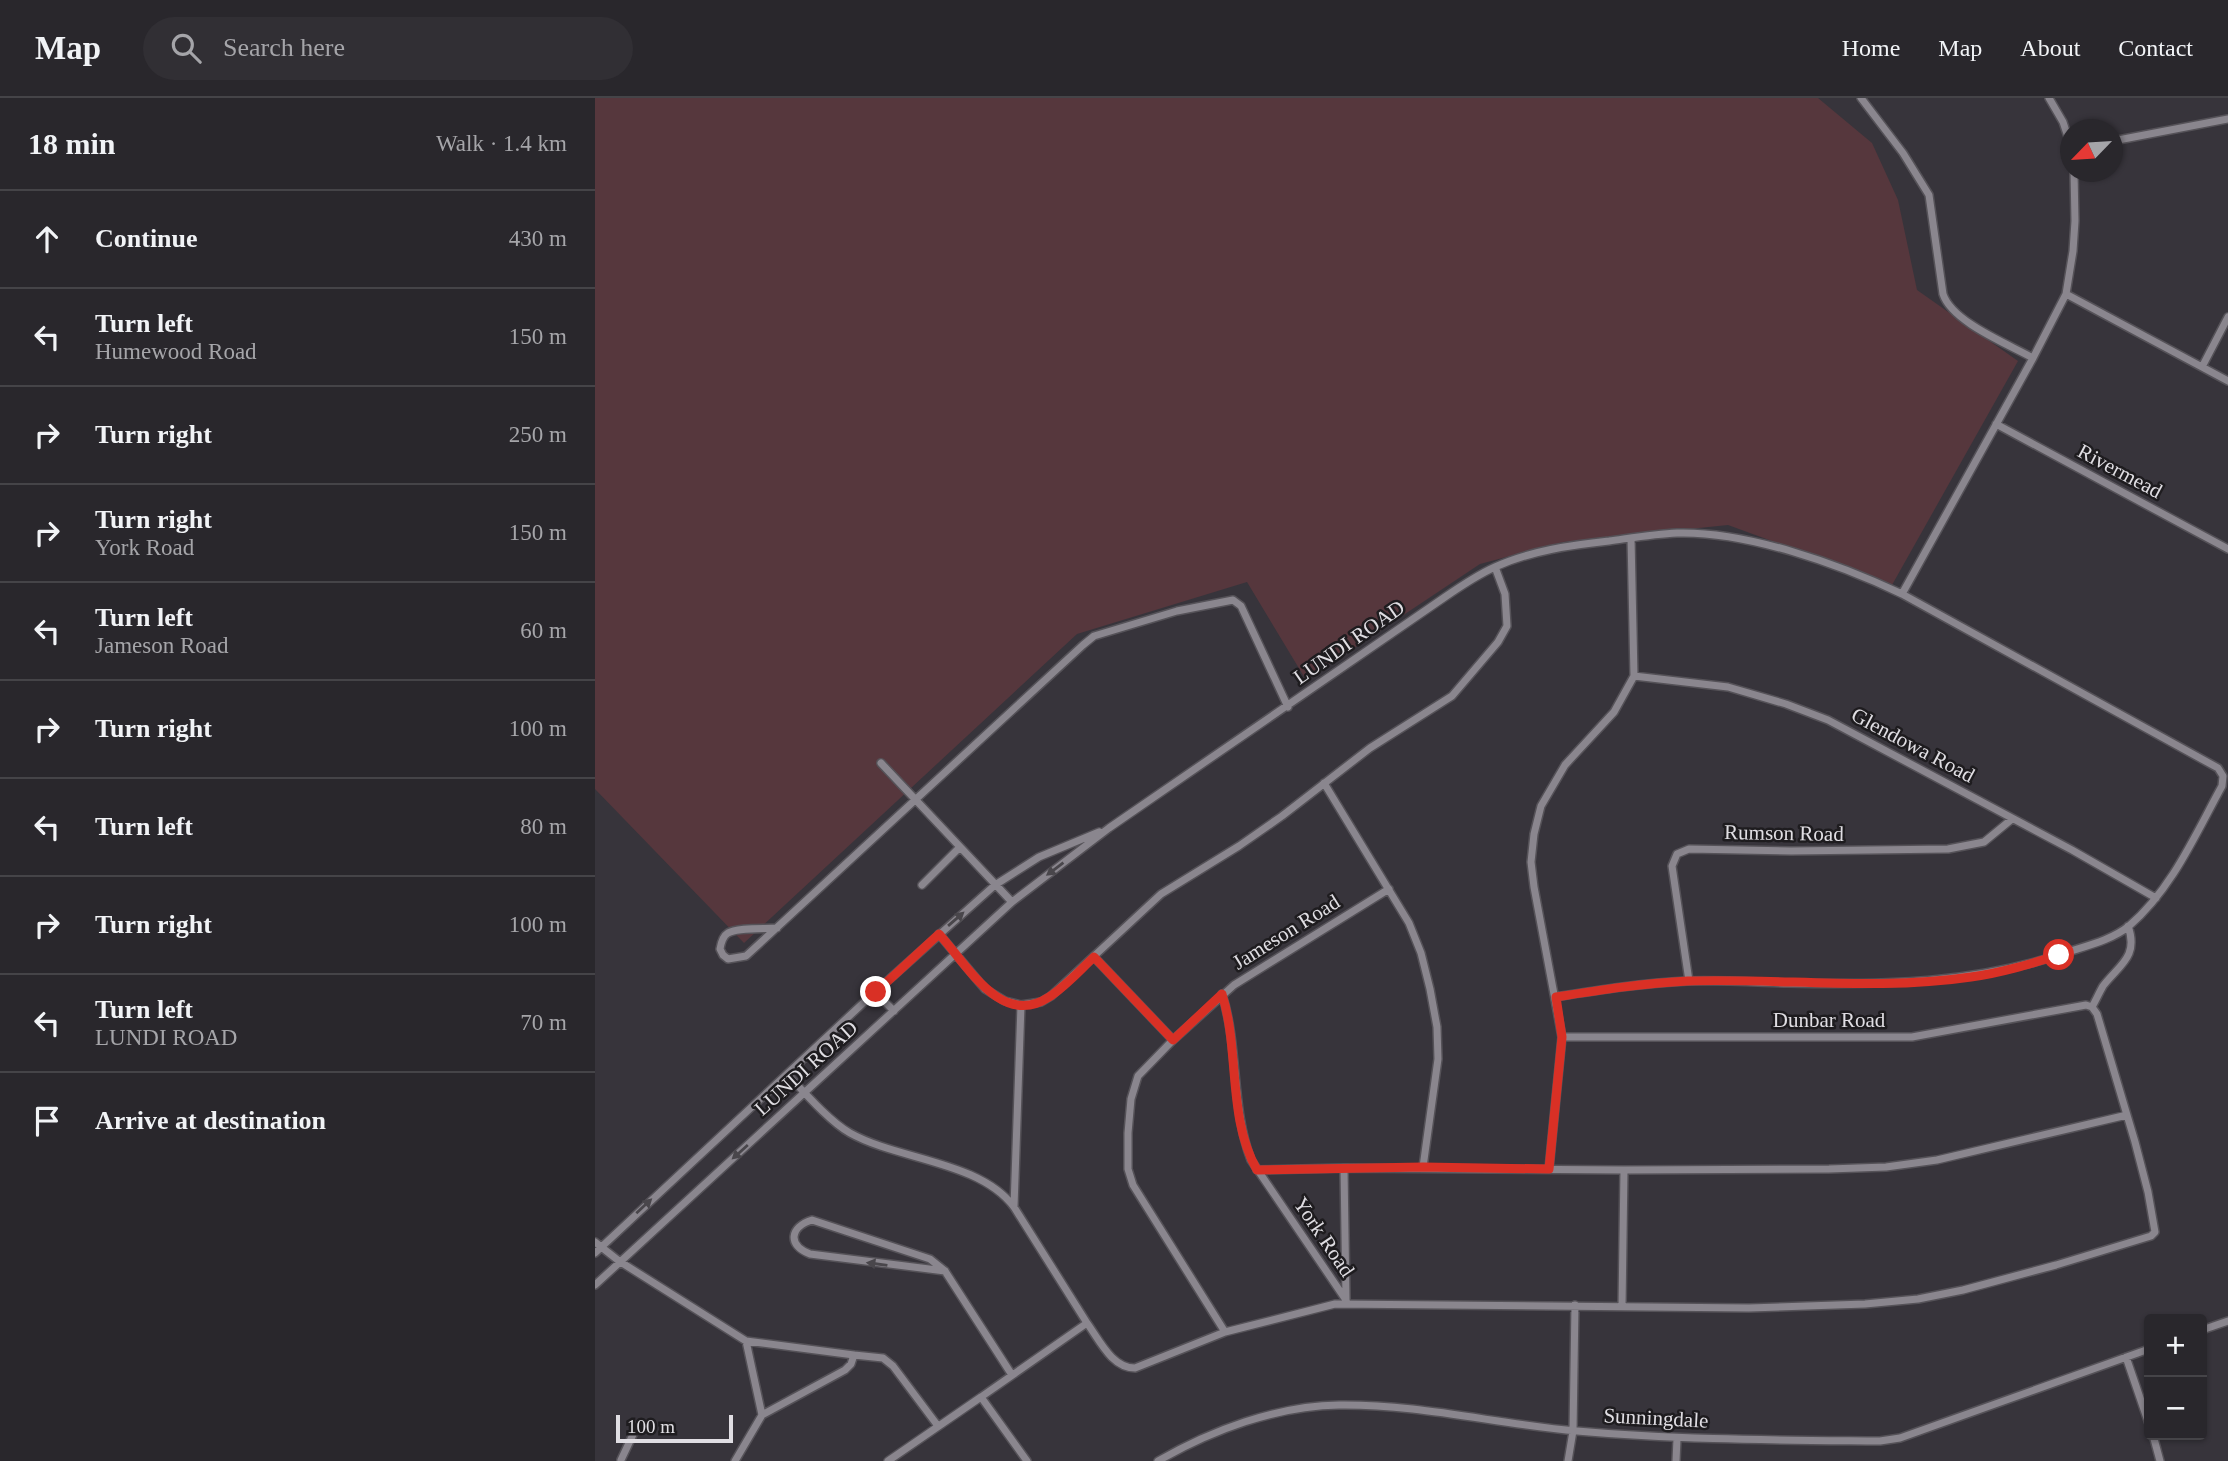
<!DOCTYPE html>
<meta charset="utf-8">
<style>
body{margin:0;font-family:Georgia,serif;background:#312f34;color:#f1f3f6}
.controls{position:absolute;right:21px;bottom:21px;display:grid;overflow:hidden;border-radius:7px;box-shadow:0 2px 5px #0004}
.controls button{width:63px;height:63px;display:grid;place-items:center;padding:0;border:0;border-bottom:2px solid #454448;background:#29272c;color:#f1f3f6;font:35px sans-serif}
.compass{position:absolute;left:1465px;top:21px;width:63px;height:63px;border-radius:50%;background:#29272c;box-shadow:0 2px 5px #0004;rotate:245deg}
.scale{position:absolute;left:21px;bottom:18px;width:117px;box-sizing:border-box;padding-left:7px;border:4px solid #e0dee3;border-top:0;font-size:19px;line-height:24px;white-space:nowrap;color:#e0dee3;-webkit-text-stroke:5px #1e1c1f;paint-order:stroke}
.stop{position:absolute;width:21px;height:21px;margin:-16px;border:5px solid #d93025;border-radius:50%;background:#fff}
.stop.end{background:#d93025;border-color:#fff;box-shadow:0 2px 7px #0008}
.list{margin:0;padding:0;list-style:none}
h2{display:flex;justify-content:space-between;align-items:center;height:91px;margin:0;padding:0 28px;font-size:30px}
h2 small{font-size:23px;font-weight:400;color:#a5a5a9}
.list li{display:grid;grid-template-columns:46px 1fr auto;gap:21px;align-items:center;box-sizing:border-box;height:98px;padding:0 28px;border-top:2px solid #454448}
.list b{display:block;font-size:26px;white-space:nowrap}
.list p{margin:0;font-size:23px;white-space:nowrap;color:#a5a5a9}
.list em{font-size:23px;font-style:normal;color:#a5a5a9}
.icon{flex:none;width:38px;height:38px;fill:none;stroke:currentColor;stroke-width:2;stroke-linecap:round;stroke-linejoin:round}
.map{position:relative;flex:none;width:1633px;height:1363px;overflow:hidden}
header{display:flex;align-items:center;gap:42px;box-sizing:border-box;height:98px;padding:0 35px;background:#29272c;border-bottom:2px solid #454448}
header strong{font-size:33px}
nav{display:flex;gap:38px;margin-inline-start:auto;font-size:24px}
.search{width:490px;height:63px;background:#312f34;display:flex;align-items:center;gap:18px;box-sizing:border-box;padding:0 24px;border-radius:38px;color:#a5a5a9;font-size:26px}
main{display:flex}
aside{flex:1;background:#29272c}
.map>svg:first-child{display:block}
</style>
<header>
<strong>Map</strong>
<div class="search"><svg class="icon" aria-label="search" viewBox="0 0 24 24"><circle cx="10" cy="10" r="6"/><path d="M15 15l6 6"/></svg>Search here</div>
<nav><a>Home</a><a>Map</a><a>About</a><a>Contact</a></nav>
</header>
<main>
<aside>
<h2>18 min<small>Walk · 1.4 km</small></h2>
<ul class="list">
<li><svg class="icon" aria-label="ahead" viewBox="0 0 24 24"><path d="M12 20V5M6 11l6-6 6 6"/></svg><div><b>Continue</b></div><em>430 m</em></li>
<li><svg class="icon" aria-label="left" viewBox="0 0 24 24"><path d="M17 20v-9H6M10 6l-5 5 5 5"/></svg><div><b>Turn left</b><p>Humewood Road</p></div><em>150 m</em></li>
<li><svg class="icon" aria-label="right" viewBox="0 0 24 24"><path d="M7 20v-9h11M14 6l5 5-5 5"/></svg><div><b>Turn right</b></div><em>250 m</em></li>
<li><svg class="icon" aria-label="right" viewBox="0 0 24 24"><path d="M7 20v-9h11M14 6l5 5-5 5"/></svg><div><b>Turn right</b><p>York Road</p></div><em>150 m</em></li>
<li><svg class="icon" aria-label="left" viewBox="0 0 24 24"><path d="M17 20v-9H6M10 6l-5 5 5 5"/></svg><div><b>Turn left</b><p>Jameson Road</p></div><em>60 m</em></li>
<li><svg class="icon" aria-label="right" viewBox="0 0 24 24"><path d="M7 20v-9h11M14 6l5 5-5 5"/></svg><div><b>Turn right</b></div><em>100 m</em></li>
<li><svg class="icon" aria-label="left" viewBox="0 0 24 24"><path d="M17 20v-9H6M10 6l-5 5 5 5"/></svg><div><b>Turn left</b></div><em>80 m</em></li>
<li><svg class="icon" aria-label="right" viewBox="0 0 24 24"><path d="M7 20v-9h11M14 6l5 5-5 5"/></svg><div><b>Turn right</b></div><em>100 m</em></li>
<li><svg class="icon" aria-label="left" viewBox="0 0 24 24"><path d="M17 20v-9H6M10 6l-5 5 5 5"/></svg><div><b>Turn left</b><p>LUNDI ROAD</p></div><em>70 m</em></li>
<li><svg class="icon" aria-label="arrive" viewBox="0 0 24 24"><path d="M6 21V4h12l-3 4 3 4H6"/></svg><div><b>Arrive at destination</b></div></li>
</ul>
</aside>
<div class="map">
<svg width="1633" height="1363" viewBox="0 0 1633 1363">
<rect width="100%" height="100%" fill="#37343b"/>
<path fill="#56373d" d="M0,0H1223L1277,45L1303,102L1322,192L1423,263L1297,487L1133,427L968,444L885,466L711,582L652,484L482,536L149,845L0,691Z"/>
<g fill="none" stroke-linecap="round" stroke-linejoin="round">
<defs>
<path id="minor" d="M1266,0L1308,55L1334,97L1348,196C1357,224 1413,246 1438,260
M1454,0L1468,24L1476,48
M1518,43L1633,21
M1471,196L1633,283
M1607,269L1633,219
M1401,326L1633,451
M1307,496L1438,260L1471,196L1478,153L1480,123L1479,74
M1039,578L1133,589L1191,606L1233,622L1477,752L1561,800
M286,665L417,804
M729,685L814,825L826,855L835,891L842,929L843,961L828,1069
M327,787L365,749
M182,830C171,831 142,829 133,835C128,838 126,845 125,851L128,857L133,861L151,858L488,547L499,538L582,513L638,502L646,508L693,609
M344,836L390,891L410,903L426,907L419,1109
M499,859L578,942
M1094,883L1077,768L1082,756L1094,751L1196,753L1353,751L1389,744L1417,721
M280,894L299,913
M627,896C644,950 636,1009 656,1062L751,1202
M426,907L446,904L456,898L566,796L644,748L687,718L775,650L857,598L903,544L912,528L910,496L900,469
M1497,909C1501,902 1504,895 1508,888C1524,867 1544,859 1533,828
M967,939H1317L1491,907L1497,909
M192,976C208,993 235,1024 255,1035C303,1062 385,1063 419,1109L492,1225L386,1299
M749,1070L1029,1072L1234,1071L1291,1069L1342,1062L1532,1017
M954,1071L967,939L939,789L936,764L939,736L946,708L970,667L1019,614L1039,578L1036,440
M662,1072L749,1070L751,1201
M0,1144L24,1163L151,1243
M0,1155L280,894L400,787L444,759L504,734
M350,1173L215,1156C192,1147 195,1129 217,1122L335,1161L350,1173L417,1277
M0,1187L417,804L514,730L850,499C866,488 882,477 900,469C935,453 976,447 1014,443C1036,440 1059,436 1082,435C1152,433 1244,466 1307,496L1623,670L1628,678L1627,688C1600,737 1577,791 1534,828C1518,841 1495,847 1476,853C1381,886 1291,887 1193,885C1160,884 1125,882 1092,883C1048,885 1004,892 960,899
M1027,1208L1029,1072
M492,1225C505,1243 517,1270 540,1270L630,1234L740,1206L1154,1210L1270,1206L1323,1201L1368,1192L1461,1167L1556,1138L1560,1134L1553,1094L1540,1044L1502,916L1497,909
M1607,1232L1633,1223
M630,1234L538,1087L533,1071V1035L536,1001L543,978L578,942L639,887L794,791
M1531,1259L1554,1326
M167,1317L151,1243L259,1257
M1558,1337L1565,1363
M26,1362L42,1328
M140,1363L167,1317L250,1272L256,1266L259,1257L288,1260L298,1268L343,1328
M293,1363L386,1299L432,1363
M563,1363C617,1332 681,1308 744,1307C824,1306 902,1326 982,1333C1083,1342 1184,1342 1285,1343L1305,1340L1554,1251
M973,1363L978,1333L980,1207
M1081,1363L1082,1341"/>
</defs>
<use href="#minor" stroke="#555258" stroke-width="10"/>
<use href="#minor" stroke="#8a868e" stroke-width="7"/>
</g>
<defs><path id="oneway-solid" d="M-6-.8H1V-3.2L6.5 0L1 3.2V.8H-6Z" transform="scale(1.75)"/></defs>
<g fill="#49464b">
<use href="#oneway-solid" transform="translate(460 771) rotate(143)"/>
<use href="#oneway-solid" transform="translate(361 821) rotate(-41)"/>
<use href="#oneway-solid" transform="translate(145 1054) rotate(138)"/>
<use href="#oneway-solid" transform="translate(49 1108) rotate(-43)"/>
<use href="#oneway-solid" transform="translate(282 1166) rotate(-172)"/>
</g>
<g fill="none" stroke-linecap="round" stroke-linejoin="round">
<path stroke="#d93025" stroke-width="9" d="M281,894L344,836C371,865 406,931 454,899C471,888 485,872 499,859L578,942L627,896C645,953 632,1019 662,1072L828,1069L954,1071L967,939L961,899C1005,892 1049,885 1093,883C1187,880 1282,893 1376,879C1406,875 1435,866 1464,857"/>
</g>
<g text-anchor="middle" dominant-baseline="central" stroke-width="5" stroke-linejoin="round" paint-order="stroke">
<g font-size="21" fill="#e0dee3" stroke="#1e1c1f">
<text transform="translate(1525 373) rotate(28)">Rivermead</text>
<text transform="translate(754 544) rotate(-35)">LUNDI ROAD</text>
<text transform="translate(1318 647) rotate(28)">Glendowa Road</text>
<text transform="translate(1189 735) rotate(1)">Rumson Road</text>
<text transform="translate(691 834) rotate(-32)">Jameson Road</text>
<text x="1234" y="922">Dunbar Road</text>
<text transform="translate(211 970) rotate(-42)">LUNDI ROAD</text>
<text transform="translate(729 1139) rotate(56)">York Road</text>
<text transform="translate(1061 1320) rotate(3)">Sunningdale</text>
</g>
</g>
</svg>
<div class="controls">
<button>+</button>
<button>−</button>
</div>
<svg class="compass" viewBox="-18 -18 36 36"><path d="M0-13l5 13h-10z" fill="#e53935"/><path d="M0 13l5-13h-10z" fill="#a5a5a9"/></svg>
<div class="scale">100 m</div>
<div class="stop" style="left:1464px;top:857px"></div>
<div class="stop end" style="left:281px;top:894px"></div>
</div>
</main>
